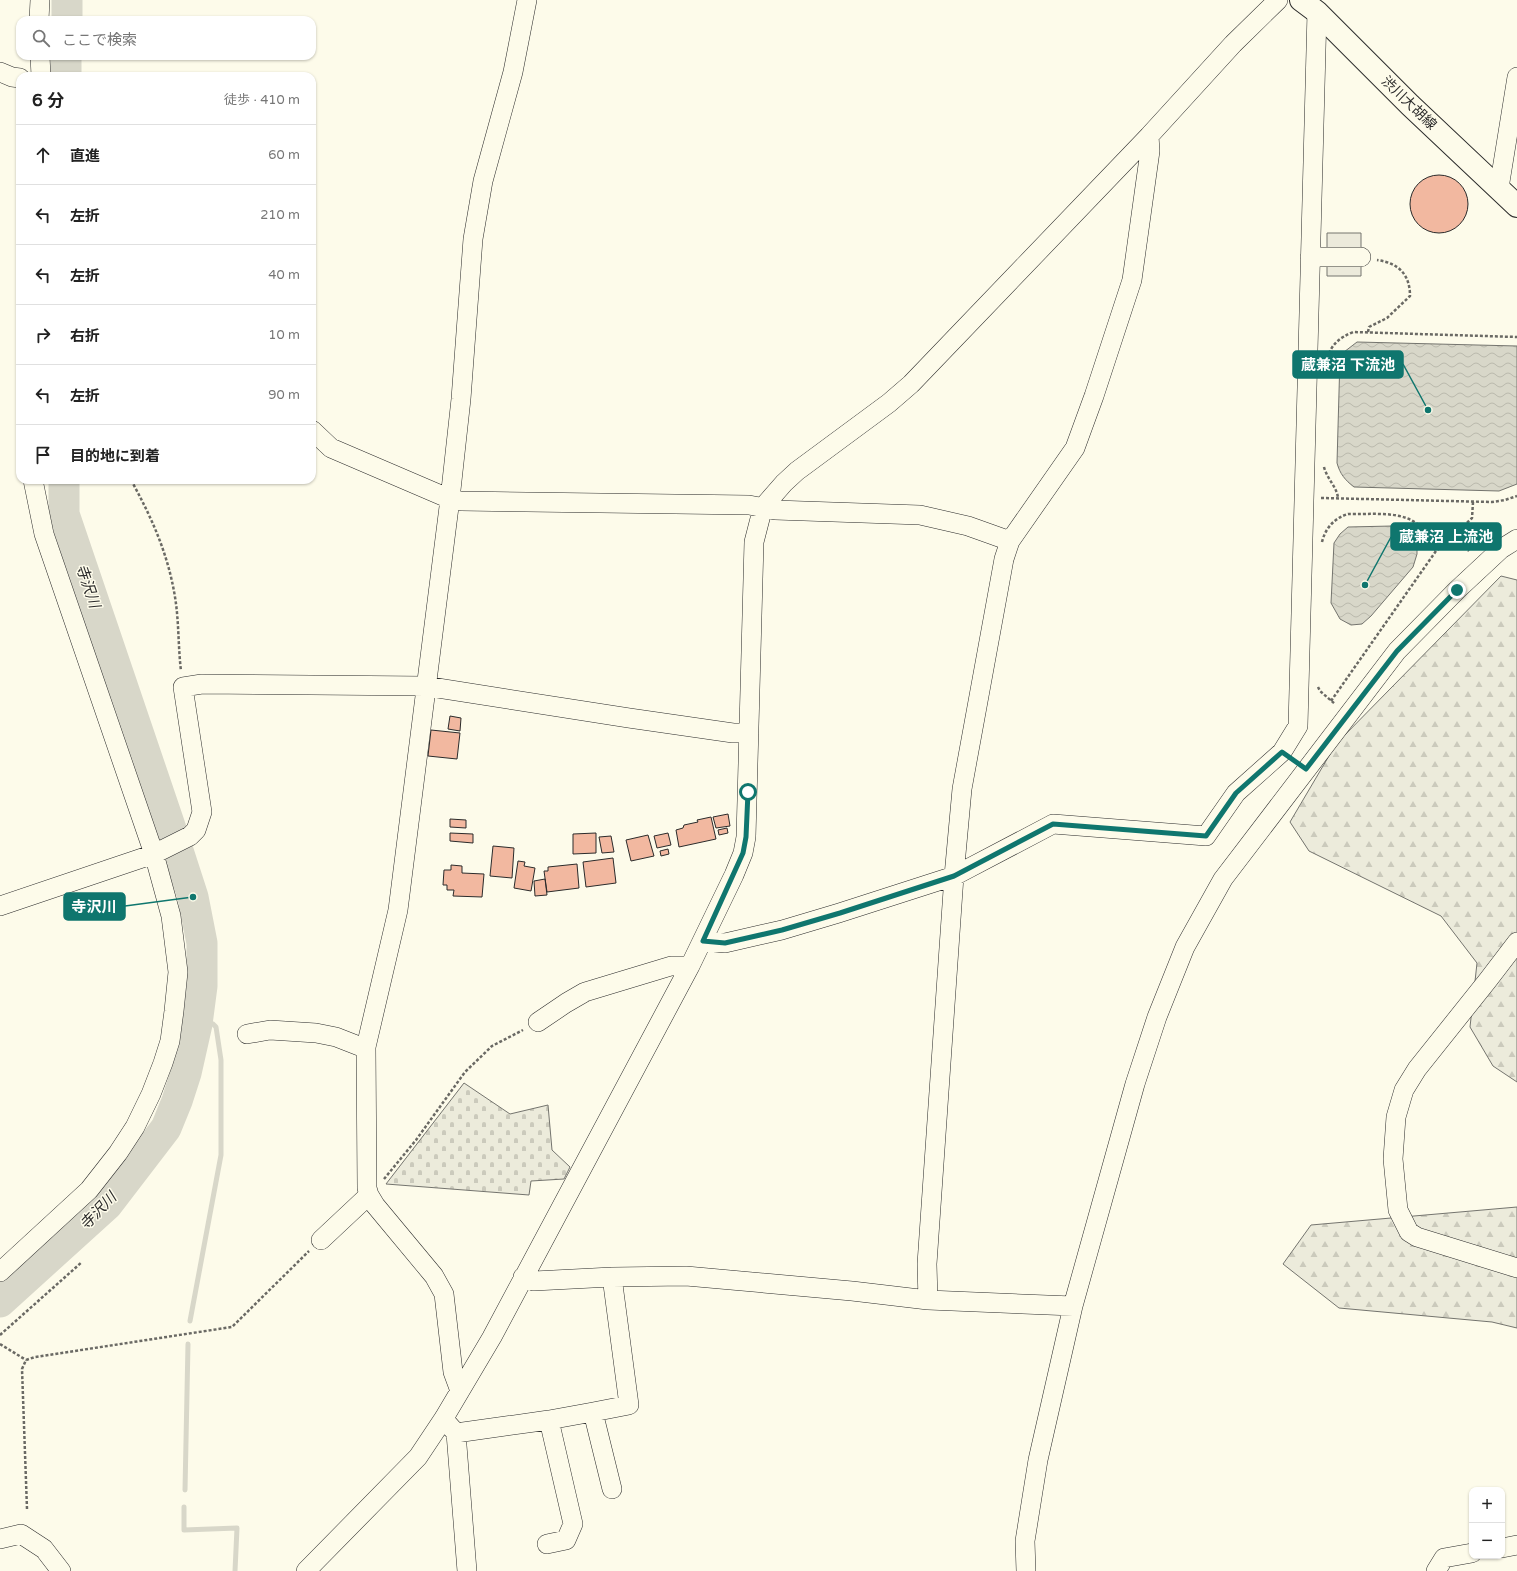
<!DOCTYPE html>
<html lang="ja">
<meta charset="utf-8">
<style>
body{margin:0;font-family:"Varela Round","Noto Sans JP",sans-serif;background:#f6f6f6;color:#222}
.controls{position:absolute;right:12px;bottom:12px;display:grid;overflow:hidden;border-radius:8px;box-shadow:0 1px 3px #0004}
.controls button{width:36px;height:36px;display:grid;place-items:center;padding:0;border:0;border-bottom:1px solid #e0e0e0;background:#fff;color:#222;font:20px sans-serif}
.stop{position:absolute;width:12px;height:12px;margin:-9px;border:3px solid #0f766e;border-radius:50%;background:#fff}
.stop.end{background:#0f766e;border-color:#fff;box-shadow:0 1px 4px #0008}
.list{margin:0;padding:0;list-style:none}
h2{display:flex;justify-content:space-between;align-items:center;height:52px;margin:0;padding:0 16px;font-size:17px}
h2 small{font-size:13px;font-weight:400;color:#767676}
.list li{display:grid;grid-template-columns:26px 1fr auto;gap:12px;align-items:center;box-sizing:border-box;height:60px;padding:0 16px;border-top:1px solid #e0e0e0}
.list b{display:block;font-size:15px;white-space:nowrap}
.list em{font-size:13px;font-style:normal;color:#767676}
.icon{flex:none;width:22px;height:22px;fill:none;stroke:currentColor;stroke-width:2;stroke-linecap:round;stroke-linejoin:round}
.map{position:relative;flex:none;width:1517px;height:1571px;overflow:hidden}
.search{position:absolute;background:#fff;box-shadow:0 1px 3px #0004;left:16px;top:16px;width:300px;height:44px;display:flex;align-items:center;gap:10px;box-sizing:border-box;padding:0 14px;border-radius:12px;color:#767676;font-size:15px}
.panel{position:absolute;background:#fff;box-shadow:0 1px 3px #0004;left:16px;top:72px;width:300px;height:412px;border-radius:12px}
.map>svg:first-child{display:block}
</style>
<div class="map">
<svg width="1517" height="1571" viewBox="0 0 1517 1571">
<defs>
<pattern id="forest-firs" width="22" height="20" patternUnits="userSpaceOnUse"><rect width="22" height="20" fill="#ecebdb"/><path d="M5 1l3.5 6h-7zM16 11l3.5 6h-7z" fill="#cbcabc"/></pattern>
<pattern id="cemetery-stones" width="16" height="16" patternUnits="userSpaceOnUse"><rect width="16" height="16" fill="#ecebdb"/><path d="M2 7V4a2 2 0 0 1 4 0v3zM10 15v-3a2 2 0 0 1 4 0v3z" fill="#cbcabc"/></pattern>
<pattern id="water-waves" width="16" height="10" patternUnits="userSpaceOnUse"><rect width="16" height="10" fill="#d8d7c9"/><path d="M0 5q4-4 8 0t8 0" fill="none" stroke="#bab9ad"/></pattern>
</defs>
<rect width="100%" height="100%" fill="#fdfbea"/>
<path fill="url(#forest-firs)" stroke="#74746e" d="M1501,576L1517,580V1082L1493,1066L1470,1027L1477,963L1441,916L1309,851L1290,822L1336,744Z
M1517,1207V1328L1492,1322L1339,1308L1283,1264L1311,1225Z"/>
<path fill="url(#cemetery-stones)" stroke="#74746e" d="M464,1083L510,1114L548,1105L552,1150L570,1167L564,1179L531,1181L529,1195L386,1184Z"/>
<path fill="#eceadb" stroke="#74746e" d="M1327,233H1361V276H1327Z"/>
<path fill="url(#water-waves)" stroke="#74746e" d="M1357,342L1517,346V484L1499,491L1354,487C1345,480 1340,474 1337,463L1340,357L1344,352Z
M1392,526L1405,530L1417,542V554L1413,567L1371,616L1362,624L1351,625L1340,619L1331,603L1334,543L1340,534L1348,527Z"/>
<g fill="none" stroke-linecap="round" stroke-linejoin="round">
<path stroke="#d8d7c9" stroke-width="5" d="M75,0L78,20
M190,1321L221,1155V1060L216,1027L213,1024L198,1021
M185,1490L188,1344
M184,1507V1530L237,1528L235,1571"/>
<path stroke="#d8d7c9" stroke-width="31" d="M67,20V0
M66,76V56
M0,1302L107,1205L166,1128L177,1101L186,1073L197,1024L202,986V943L193,897L171,829L64,514V480"/>
</g>
<path fill="#f2b8a0" stroke="#2b2b2b" d="M1410 204a29 29 0 1 1 58 0a29 29 0 1 1-58 0Z
M450,716L461,718L460,731L448,729Z
M431,730L460,733L457,759L428,756Z
M728,814L730,826L716,828L713,817Z
M711,817L716,839L679,847L676,830L683,828L684,825L698,822L697,820Z
M450,819L466,820V828L450,827Z
M727,828L728,833L719,835L718,830Z
M450,833L473,834V843L450,841Z
M596,833V853L573,854V834Z
M668,833L671,845L657,848L654,836Z
M648,835L654,856L631,861L626,840Z
M611,836L614,852L602,853L599,837Z
M493,846L514,848L512,878L490,876Z
M668,849L669,854L661,856L660,851Z
M613,858L616,883L586,887L583,862Z
M518,861L525,862L524,866L535,868L531,891L514,888Z
M577,864L579,888L547,892L544,871H548V867Z
M451,865L462,866V873L484,874L482,897L453,896L454,890H447V885H443L444,870H451Z
M545,879L547,895L535,896L534,881Z"/>
<g fill="none" stroke-linecap="round" stroke-linejoin="round">
<defs>
<path id="minor" d="M39,20L40,0
M40,56L41,76
M0,72L12,77L20,78
M1499,188L1517,77
M1310,257H1361
M312,430L331,448L450,499L461,501L749,505L775,510L920,515L968,526L1010,541
M0,906L154,854L190,836L196,830L202,812L183,687L202,684L425,686L629,718L733,733H749
M703,941L725,943L782,930L839,913L954,876L1053,824L1206,836L1236,793L1282,752L1298,726L1317,12
M1517,942L1488,980L1417,1069L1404,1090L1396,1117L1393,1159L1398,1210L1409,1232L1417,1237L1517,1268
M538,1022L566,1003L585,992L671,966H690
M247,1034L270,1030L316,1033L336,1037L359,1046L366,1047
M321,1240L369,1195
M0,1272L89,1190L118,1153L135,1127L151,1094L163,1063L170,1041L174,1011L178,972L171,916L154,854L44,534L33,480
M523,1277L534,1281L612,1277L686,1276L852,1291L928,1300L1073,1306
M928,1300L927,1264L954,876L962,789L1004,559L1010,541L1075,448L1094,396L1132,280L1150,151L1149,136
M460,1391L453,1372L444,1294L434,1276L375,1205L369,1195L367,1188L366,1047L398,910L450,499L461,399L473,239L483,181L513,72L527,0
M593,1412L629,1405L612,1277
M549,1420L593,1412L612,1489
M448,1424L456,1433L467,1571
M456,1433L549,1420L573,1524L566,1540L547,1544
M0,1539L21,1534L44,1549L61,1571
M1502,1548L1517,1545
M306,1571L418,1457L444,1418L492,1337L690,966L734,875L743,853L746,837L754,542L763,507L784,483L797,471L889,403L911,384L1149,136L1233,44L1278,0
M1026,1571L1025,1541L1038,1460L1073,1306L1135,1084L1157,1017L1185,947L1223,879L1397,651L1457,590L1501,549L1517,539
M1436,1571L1444,1558L1472,1553"/>
<path id="major" d="M1301,0L1317,12L1410,105L1517,206"/>
</defs>
<use href="#minor" stroke="#2b2b2b" stroke-width="20"/>
<use href="#major" stroke="#2b2b2b" stroke-width="24"/>
<path stroke="#6a6964" stroke-width="2.5" stroke-dasharray="3 2" stroke-linecap="butt" d="M1368,332L1369,327L1387,318L1410,296C1410,275 1399,263 1377,260
M1327,358C1332,344 1339,338 1353,332L1517,337
M1324,467C1327,479 1337,487 1338,498
M131,480C152,518 168,554 175,597C179,621 178,646 181,671
M1321,498L1492,502L1505,500L1517,496
M1454,536L1469,551
M1322,542C1325,529 1334,518 1348,514C1369,515 1406,509 1421,528C1427,535 1432,544 1436,551
M1318,687L1320,691L1335,704
M1331,701L1436,551L1446,543L1472,518L1473,502
M384,1179L416,1140L465,1072L492,1046L523,1030
M0,1335L82,1262
M0,1344L26,1360
M27,1509L22,1369L26,1360L35,1357L232,1327L309,1251"/>
<use href="#minor" stroke="#fdfbea" stroke-width="19"/>
<use href="#major" stroke="#fdfbea" stroke-width="22"/>
</g>
<g fill="none" stroke-linecap="round" stroke-linejoin="round">
<path stroke="#0f766e" stroke-width="5" d="M748,792L746,837L743,853L703,941L725,943L782,930L840,913L954,876L1053,824L1206,836L1236,793L1282,752L1306,769L1397,651L1457,590"/>
</g>
<g text-anchor="middle" dominant-baseline="central" stroke-width="3" stroke-linejoin="round" paint-order="stroke">
<g font-size="14" fill="#2b2b2b" stroke="#fdfbea">
<text transform="translate(1409 103) rotate(44)">渋川大胡線</text>
</g>
<g font-size="15" font-style="italic" fill="#2b2b2b" stroke="#fdfbea">
<text transform="translate(88 586) rotate(71)">寺沢川</text>
<text transform="translate(98 1211) rotate(-46)">寺沢川</text>
</g>
</g>
<path fill="none" stroke="#0f766e" stroke-width="1.5" d="M1428 410L1403 364M1365 585L1391 537M193 897L125 906"/>
<g fill="#0f766e" stroke="#fdfbea" stroke-width="1.5">
<circle cx="1428" cy="410" r="4"/>
<circle cx="1365" cy="585" r="4"/>
<circle cx="193" cy="897" r="4"/>
</g>
<g fill="#0f766e" stroke="#0f766e" stroke-width="1.5">
<rect x="1293" y="351" width="110" height="27" rx="4"/>
<rect x="1391" y="523" width="110" height="27" rx="4"/>
<rect x="64" y="893" width="61" height="27" rx="4"/>
</g>
<g font-size="15" text-anchor="middle" font-weight="bold" fill="#fff">
<text x="1348" y="370">蔵兼沼 下流池</text>
<text x="1446" y="542">蔵兼沼 上流池</text>
<text x="94" y="912">寺沢川</text>
</g>
</svg>
<div class="controls">
<button>+</button>
<button>−</button>
</div>
<div class="stop" style="left:748px;top:792px"></div>
<div class="stop end" style="left:1457px;top:590px"></div>
<div class="search"><svg class="icon" aria-label="search" viewBox="0 0 24 24"><circle cx="10" cy="10" r="6"/><path d="M15 15l6 6"/></svg>ここで検索</div>
<section class="panel">
<h2>6 分<small>徒歩 · 410 m</small></h2>
<ul class="list">
<li><svg class="icon" aria-label="ahead" viewBox="0 0 24 24"><path d="M12 20V5M6 11l6-6 6 6"/></svg><div><b>直進</b></div><em>60 m</em></li>
<li><svg class="icon" aria-label="left" viewBox="0 0 24 24"><path d="M17 20v-9H6M10 6l-5 5 5 5"/></svg><div><b>左折</b></div><em>210 m</em></li>
<li><svg class="icon" aria-label="left" viewBox="0 0 24 24"><path d="M17 20v-9H6M10 6l-5 5 5 5"/></svg><div><b>左折</b></div><em>40 m</em></li>
<li><svg class="icon" aria-label="right" viewBox="0 0 24 24"><path d="M7 20v-9h11M14 6l5 5-5 5"/></svg><div><b>右折</b></div><em>10 m</em></li>
<li><svg class="icon" aria-label="left" viewBox="0 0 24 24"><path d="M17 20v-9H6M10 6l-5 5 5 5"/></svg><div><b>左折</b></div><em>90 m</em></li>
<li><svg class="icon" aria-label="arrive" viewBox="0 0 24 24"><path d="M6 21V4h12l-3 4 3 4H6"/></svg><div><b>目的地に到着</b></div></li>
</ul>
</section>
</div>
